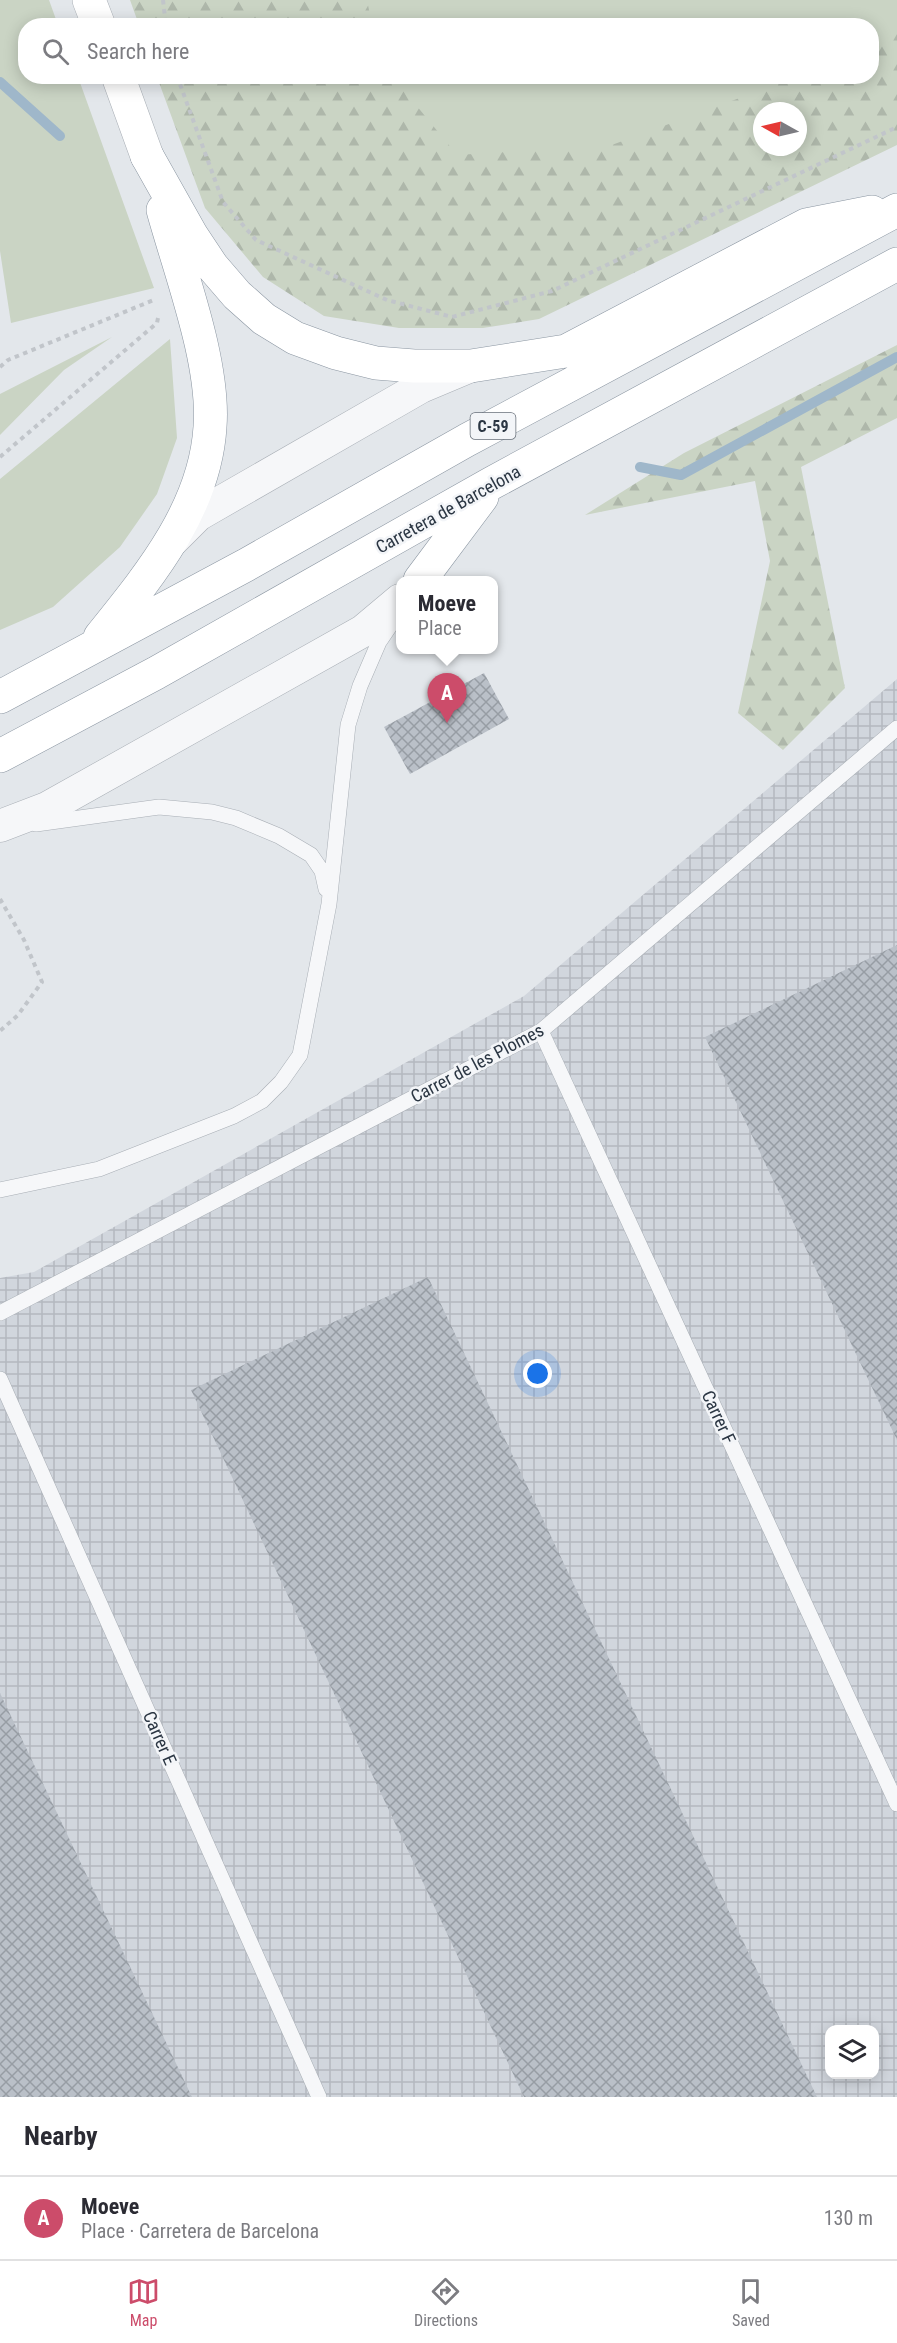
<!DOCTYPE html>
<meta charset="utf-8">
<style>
body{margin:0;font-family:"Roboto Condensed",sans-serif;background:#f7f7f7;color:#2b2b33}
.controls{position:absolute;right:18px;bottom:18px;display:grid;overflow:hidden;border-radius:12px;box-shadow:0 3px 15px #0003}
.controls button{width:54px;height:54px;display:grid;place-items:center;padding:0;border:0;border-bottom:2px solid #e1e1e2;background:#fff;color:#2b2b33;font:30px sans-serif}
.compass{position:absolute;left:753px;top:102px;width:54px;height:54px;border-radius:50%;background:#fff;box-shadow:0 3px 15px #0003;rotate:278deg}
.you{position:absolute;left:538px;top:1374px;width:21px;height:21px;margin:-15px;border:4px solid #fff;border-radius:50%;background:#1a73e8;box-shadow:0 0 0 9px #1a73e833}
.badge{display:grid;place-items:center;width:39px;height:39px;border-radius:50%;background:#cc4c6a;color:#fff;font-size:20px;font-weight:700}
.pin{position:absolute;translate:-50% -50px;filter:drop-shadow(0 2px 3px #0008)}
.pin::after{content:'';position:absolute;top:32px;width:21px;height:18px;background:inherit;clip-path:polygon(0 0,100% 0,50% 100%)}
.popup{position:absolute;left:396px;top:576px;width:102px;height:78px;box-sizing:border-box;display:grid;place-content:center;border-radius:12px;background:#fff;filter:drop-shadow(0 2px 4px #0005);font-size:20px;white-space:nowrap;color:#7c7c81}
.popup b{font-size:22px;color:#2b2b33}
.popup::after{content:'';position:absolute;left:50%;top:100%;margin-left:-12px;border:12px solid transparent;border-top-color:#fff}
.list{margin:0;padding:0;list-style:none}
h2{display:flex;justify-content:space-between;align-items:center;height:78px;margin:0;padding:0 24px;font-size:26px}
h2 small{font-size:20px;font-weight:400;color:#7c7c81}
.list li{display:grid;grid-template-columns:39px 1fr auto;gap:18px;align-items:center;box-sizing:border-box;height:84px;padding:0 24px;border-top:2px solid #e1e1e2}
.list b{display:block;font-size:22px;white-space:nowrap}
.list p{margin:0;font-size:20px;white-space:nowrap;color:#7c7c81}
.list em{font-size:20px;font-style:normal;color:#7c7c81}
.icon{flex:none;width:33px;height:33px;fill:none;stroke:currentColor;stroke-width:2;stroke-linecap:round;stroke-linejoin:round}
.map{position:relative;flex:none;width:897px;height:2097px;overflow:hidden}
.search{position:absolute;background:#fff;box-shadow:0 3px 15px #0003;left:18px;right:18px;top:18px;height:66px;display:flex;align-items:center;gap:15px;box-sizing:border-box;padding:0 21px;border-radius:24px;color:#7c7c81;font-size:22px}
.sheet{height:162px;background:#fff}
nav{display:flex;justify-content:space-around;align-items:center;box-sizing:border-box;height:84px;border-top:2px solid #e1e1e2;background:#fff;font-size:16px;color:#7c7c81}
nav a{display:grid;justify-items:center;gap:3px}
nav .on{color:#cc4c6a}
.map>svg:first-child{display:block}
</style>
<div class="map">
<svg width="897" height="2097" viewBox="0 0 897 2097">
<defs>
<pattern id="industrial-grid" width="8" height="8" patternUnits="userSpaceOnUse" patternTransform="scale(1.5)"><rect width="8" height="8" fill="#d1d6dd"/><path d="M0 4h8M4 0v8" fill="none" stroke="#b4b8bf"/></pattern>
<pattern id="forest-firs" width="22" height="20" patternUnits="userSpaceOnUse" patternTransform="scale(1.5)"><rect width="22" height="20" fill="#cad4c4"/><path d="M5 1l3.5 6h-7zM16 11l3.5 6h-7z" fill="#aeb7aa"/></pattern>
<pattern id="building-cross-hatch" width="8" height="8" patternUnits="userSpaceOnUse" patternTransform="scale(1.5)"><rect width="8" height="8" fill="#bac0c8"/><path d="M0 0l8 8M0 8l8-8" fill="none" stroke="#979da4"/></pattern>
</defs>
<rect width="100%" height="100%" fill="#e3e7eb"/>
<path fill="url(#industrial-grid)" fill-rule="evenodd" d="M897,679V2097H0V1278L34,1272L524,996ZM830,2030H874V2074H830Z"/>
<path fill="#cad4c4" d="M0,0H49L58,25L26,26V76L78,77L154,288L11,323L0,251Z
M238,0H897V46L872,59V26L254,25Z
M292,77H836L544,208Z
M112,337L64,370L0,435V394Z
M170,339L177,438L157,494L120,547L53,607L0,630V479Z"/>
<path fill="url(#forest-firs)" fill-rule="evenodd" d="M130,0H367L372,25H139Z
M897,26V145L539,319L483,328H399L324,316L263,277L205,208L157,77H393L457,155L609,146L797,77L872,76V39ZM762,111H798V147H762Z
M897,345V418L801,467L845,688L783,750L738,713L770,561L755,481L585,515L684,453Z"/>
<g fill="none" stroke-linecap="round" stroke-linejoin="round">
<path stroke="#9fb7ca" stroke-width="10" d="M0,82L60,136
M640,467L681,475L897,357"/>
</g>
<path fill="url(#building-cross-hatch)" d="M484,673L509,719L410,774L384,727Z
M897,945V1440L705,1037Z
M428,1277L817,2097H524L191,1390Z
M0,1693L192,2097H0Z"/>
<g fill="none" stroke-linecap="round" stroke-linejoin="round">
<defs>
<path id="lane" d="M36,824L159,807L212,812L236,818L279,836L311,855L322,871L326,889
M541,1031L897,1804
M0,1190L99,1169L234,1116L262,1101L281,1082L300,1055L329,904L348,725L360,686L379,642L396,617
M0,1313L541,1031L897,728
M0,1379L319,2097"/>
<path id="street" d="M173,540L198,515L421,387L471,366
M0,826L47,808L363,631L400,600"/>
<path id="secondary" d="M89,0L99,26
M118,76L147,156"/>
<path id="highway" d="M147,156L192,236L212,266L237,295L264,319L295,338L336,353L376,363L414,366H471L566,351L806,225L872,212
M420,580L482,497
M100,637C149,576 205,509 210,427C215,363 180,272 163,210
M0,697L246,565L467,440L897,210
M0,756L156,673L492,483L897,264"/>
</defs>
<use href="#lane" stroke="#a8aeb5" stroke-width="16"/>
<use href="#street" stroke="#a8aeb5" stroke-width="33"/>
<use href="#secondary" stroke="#a8aeb5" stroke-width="34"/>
<use href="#highway" stroke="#8a95a1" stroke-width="34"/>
<path stroke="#c1c5ca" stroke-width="4" stroke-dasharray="4.5 4.5" stroke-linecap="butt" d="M163,0L166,26
M177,76L223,202L256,240L387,300L452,317L552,291L897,127
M0,367L8,360L156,299
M0,457L157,323L158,318
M0,899L24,940L42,982L18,1015L0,1031"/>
<use href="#lane" stroke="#f6f7f9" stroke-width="15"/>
<use href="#street" stroke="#f6f7f9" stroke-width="32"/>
<use href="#secondary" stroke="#fff" stroke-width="33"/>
<use href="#highway" stroke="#fff" stroke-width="33"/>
</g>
<g text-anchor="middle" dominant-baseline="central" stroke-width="5" stroke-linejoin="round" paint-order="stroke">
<rect fill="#f3f5f8" stroke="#676f79" stroke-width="1.5" x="470.5" y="413" width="45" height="26" rx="4.5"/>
<g font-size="16" font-weight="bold" fill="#2b3643">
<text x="493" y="426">C-59</text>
</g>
<g font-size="18" fill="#2b3643" stroke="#f3f5f8">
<text transform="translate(448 509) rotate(-29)">Carretera de Barcelona</text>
<text transform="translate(477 1063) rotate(-28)">Carrer de les Plomes</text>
<text transform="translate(719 1417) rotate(65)">Carrer F</text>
<text transform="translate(160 1738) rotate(66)">Carrer E</text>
</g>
</g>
</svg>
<div class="controls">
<button><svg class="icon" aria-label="layers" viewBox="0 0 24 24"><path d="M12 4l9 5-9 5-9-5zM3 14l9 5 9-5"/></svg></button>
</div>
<svg class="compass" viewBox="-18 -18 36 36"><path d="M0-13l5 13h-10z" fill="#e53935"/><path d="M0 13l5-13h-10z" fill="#7c7c81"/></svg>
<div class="you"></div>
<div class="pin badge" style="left:447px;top:723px">A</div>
<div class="popup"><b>Moeve</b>Place</div>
<div class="search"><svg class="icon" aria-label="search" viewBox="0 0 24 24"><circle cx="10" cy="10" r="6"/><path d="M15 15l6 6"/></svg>Search here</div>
</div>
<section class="sheet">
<h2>Nearby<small></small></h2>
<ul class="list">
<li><span class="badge">A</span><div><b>Moeve</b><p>Place · Carretera de Barcelona</p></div><em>130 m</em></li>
</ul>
</section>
<nav>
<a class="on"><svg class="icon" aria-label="map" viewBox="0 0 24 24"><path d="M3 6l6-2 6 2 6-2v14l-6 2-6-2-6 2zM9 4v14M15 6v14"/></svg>Map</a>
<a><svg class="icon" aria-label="directions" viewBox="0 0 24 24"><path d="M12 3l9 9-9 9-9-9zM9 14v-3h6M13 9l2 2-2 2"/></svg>Directions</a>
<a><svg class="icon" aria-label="saved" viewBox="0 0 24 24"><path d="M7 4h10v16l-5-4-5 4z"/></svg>Saved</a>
</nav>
